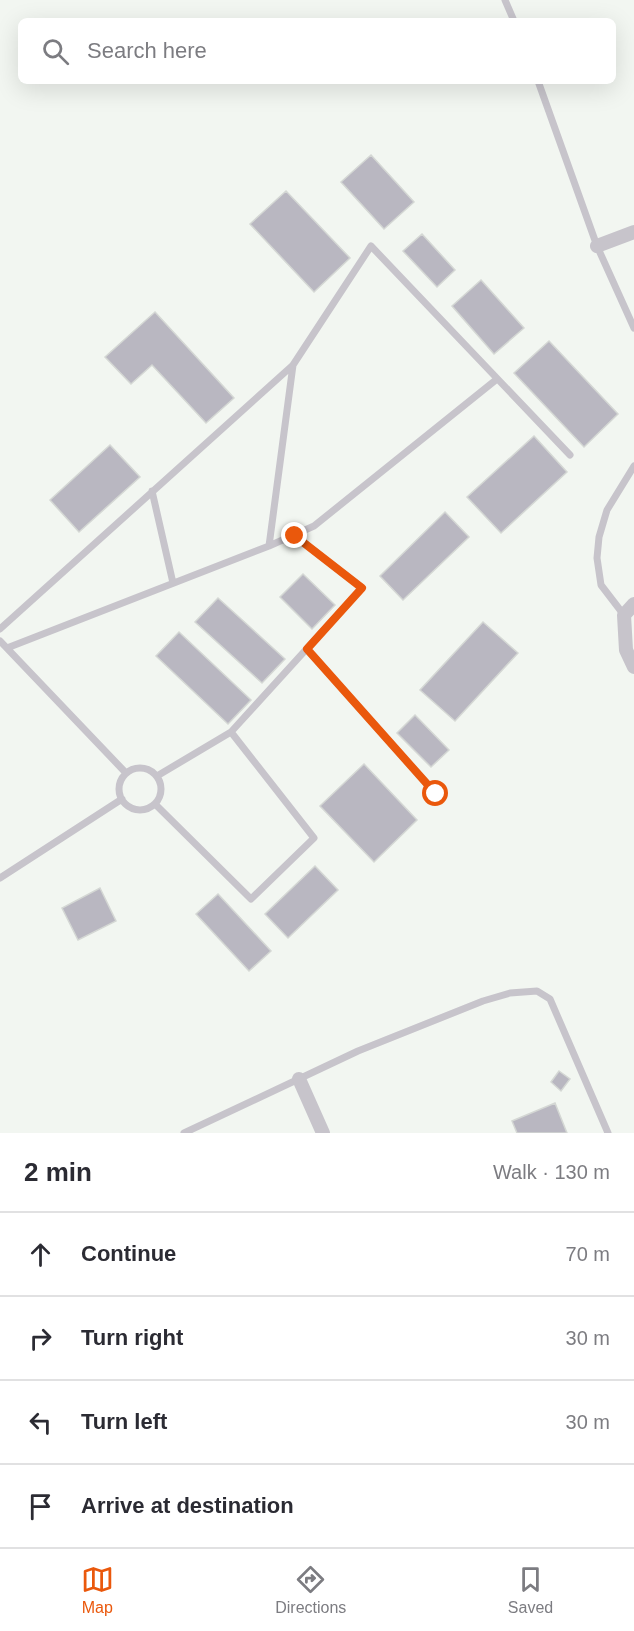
<!DOCTYPE html>
<meta charset="utf-8">
<style>
body{margin:0;font-family:Arial,sans-serif;background:#f2f2f3;color:#2b2b33}
.stop{position:absolute;width:18px;height:18px;margin:-14px;border:4px solid #ea580c;border-radius:50%;background:#fff}
.stop.end{background:#ea580c;border-color:#fff;box-shadow:0 2px 6px #0008}
.list{margin:0;padding:0;list-style:none}
h2{display:flex;justify-content:space-between;align-items:center;height:78px;margin:0;padding:0 24px;font-size:26px}
h2 small{font-size:20px;font-weight:400;color:#7c7c81}
.list li{display:grid;grid-template-columns:39px 1fr auto;gap:18px;align-items:center;box-sizing:border-box;height:84px;padding:0 24px;border-top:2px solid #e1e1e2}
.list b{display:block;font-size:22px;white-space:nowrap}
.list em{font-size:20px;font-style:normal;color:#7c7c81}
.icon{flex:none;width:33px;height:33px;fill:none;stroke:currentColor;stroke-width:2;stroke-linecap:round;stroke-linejoin:round}
.map{position:relative;flex:none;width:634px;height:1133px;overflow:hidden}
.search{position:absolute;background:#fff;box-shadow:0 6px 24px #0002;left:18px;right:18px;top:18px;height:66px;display:flex;align-items:center;gap:15px;box-sizing:border-box;padding:0 21px;border-radius:9px;color:#7c7c81;font-size:22px}
.sheet{height:414px;background:#fff}
nav{display:flex;justify-content:space-around;align-items:center;box-sizing:border-box;height:84px;border-top:2px solid #e1e1e2;background:#fff;font-size:16px;color:#7c7c81}
nav a{display:grid;justify-items:center;gap:3px}
nav .on{color:#ea580c}
.map>svg:first-child{display:block}
</style>
<div class="map">
<svg width="634" height="1133" viewBox="0 0 634 1133">
<rect width="100%" height="100%" fill="#f2f6f1"/>
<path fill="#b9b7c1" stroke="#d4d7d4" stroke-width="1.5" d="M371,155L414,202L384,229L341,182Z
M286,191L350,258L314,292L250,224Z
M422,234L455,270L437,287L403,251Z
M481,280L524,328L494,354L452,306Z
M155,312L234,398L206,423L152,365L131,384L105,357Z
M549,341L618,414L584,447L514,373Z
M534,436L567,472L501,533L467,497Z
M110,445L140,477L79,532L50,500Z
M445,512L469,537L403,600L380,576Z
M303,574L335,605L312,629L280,597Z
M218,598L285,659L262,683L195,622Z
M483,622L518,653L455,721L420,690Z
M179,632L251,700L228,724L156,656Z
M415,715L449,750L431,767L397,733Z
M364,764L417,820L374,862L320,806Z
M315,866L338,890L288,938L265,914Z
M100,888L116,921L78,940L62,908Z
M218,894L271,951L249,971L196,914Z
M559,1071L570,1079L561,1091L551,1082Z
M555,1103L567,1133H517L512,1121Z"/>
<g fill="none" stroke-linecap="round" stroke-linejoin="round">
<path stroke="#c7c4cb" stroke-width="7" d="M505,0L514,21
M538,81L597,246L634,328
M152,491L173,583
M269,546L293,365
M624,615L601,585L597,558L599,537L607,510L634,466
M0,629L293,365L371,246L570,455
M0,641L126,773
M7,648L269,546L314,526L497,379
M307,649L436,794
M119 789a21 21 0 1 1 42 0a21 21 0 1 1-42 0Z
M157,776L231,732L362,588L295,536
M155,804L251,899L314,838L231,732
M0,878L122,799
M184,1133L358,1051L483,1001L510,993L537,991L550,999L608,1133"/>
<path stroke="#c7c4cb" stroke-width="14" d="M597,246L634,232
M634,604L624,615L626,650L634,667
M299,1079L323,1133"/>
</g>
<g fill="none" stroke-linecap="round" stroke-linejoin="round">
<path stroke="#ea580c" stroke-width="8" d="M295,536L362,588L307,649L436,794"/>
</g>
</svg>
<div class="stop" style="left:436px;top:794px"></div>
<div class="stop end" style="left:295px;top:536px"></div>
<div class="search"><svg class="icon" aria-label="search" viewBox="0 0 24 24"><circle cx="10" cy="10" r="6"/><path d="M15 15l6 6"/></svg>Search here</div>
</div>
<section class="sheet">
<h2>2 min<small>Walk · 130 m</small></h2>
<ul class="list">
<li><svg class="icon" aria-label="ahead" viewBox="0 0 24 24"><path d="M12 20V5M6 11l6-6 6 6"/></svg><div><b>Continue</b></div><em>70 m</em></li>
<li><svg class="icon" aria-label="right" viewBox="0 0 24 24"><path d="M7 20v-9h11M14 6l5 5-5 5"/></svg><div><b>Turn right</b></div><em>30 m</em></li>
<li><svg class="icon" aria-label="left" viewBox="0 0 24 24"><path d="M17 20v-9H6M10 6l-5 5 5 5"/></svg><div><b>Turn left</b></div><em>30 m</em></li>
<li><svg class="icon" aria-label="arrive" viewBox="0 0 24 24"><path d="M6 21V4h12l-3 4 3 4H6"/></svg><div><b>Arrive at destination</b></div></li>
</ul>
</section>
<nav>
<a class="on"><svg class="icon" aria-label="map" viewBox="0 0 24 24"><path d="M3 6l6-2 6 2 6-2v14l-6 2-6-2-6 2zM9 4v14M15 6v14"/></svg>Map</a>
<a><svg class="icon" aria-label="directions" viewBox="0 0 24 24"><path d="M12 3l9 9-9 9-9-9zM9 14v-3h6M13 9l2 2-2 2"/></svg>Directions</a>
<a><svg class="icon" aria-label="saved" viewBox="0 0 24 24"><path d="M7 4h10v16l-5-4-5 4z"/></svg>Saved</a>
</nav>
